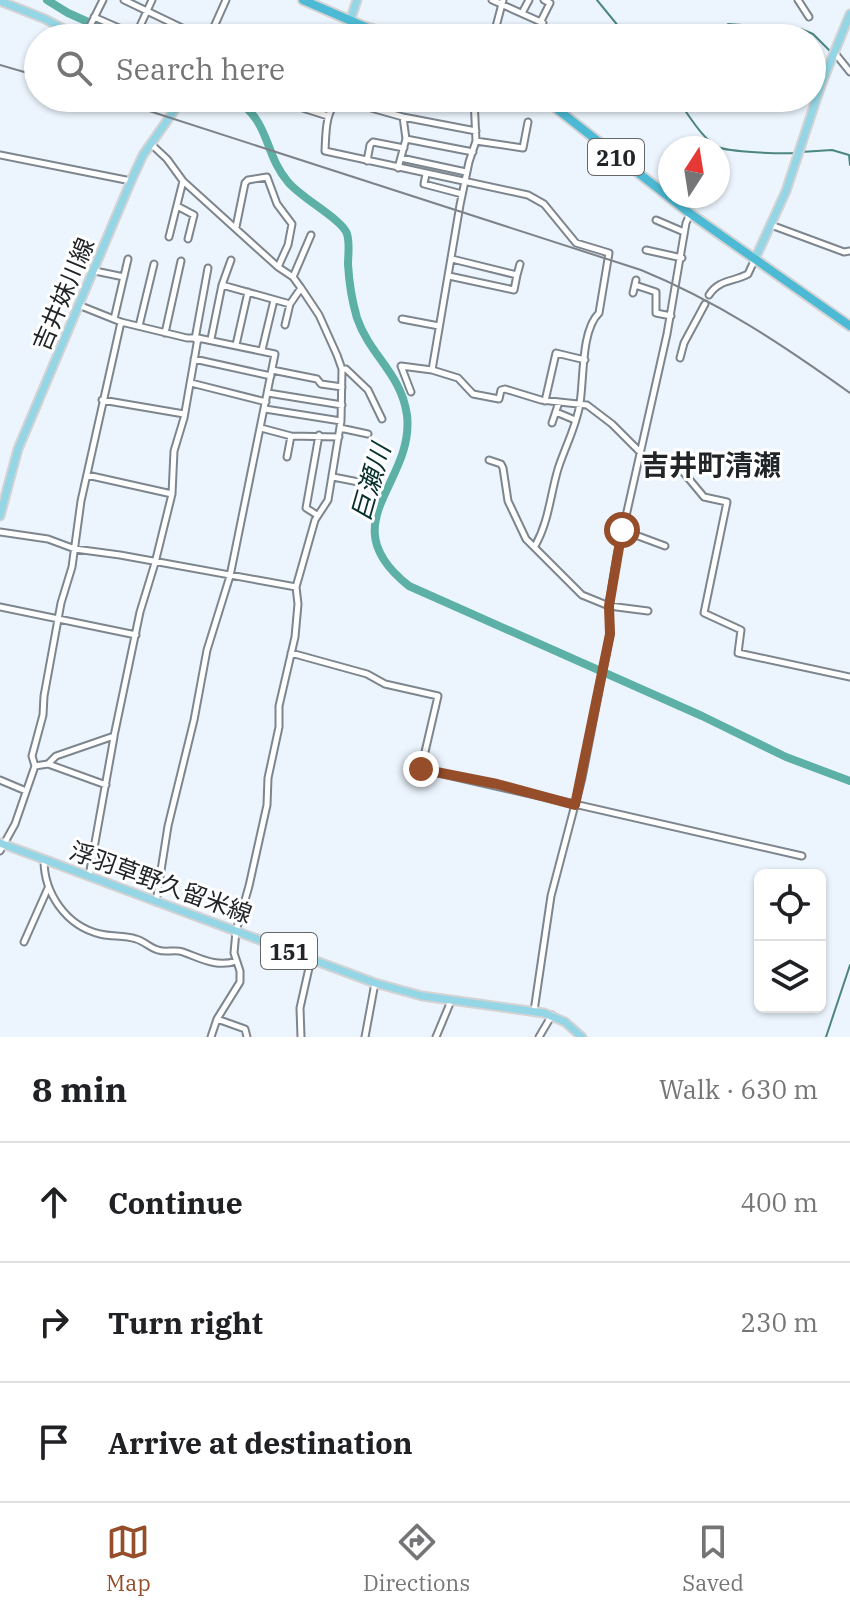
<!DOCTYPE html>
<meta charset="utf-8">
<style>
body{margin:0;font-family:"IBM Plex Serif","Noto Sans JP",serif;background:#f6f6f6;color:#202124}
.controls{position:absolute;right:24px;bottom:24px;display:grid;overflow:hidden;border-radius:12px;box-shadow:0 2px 6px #0004}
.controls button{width:72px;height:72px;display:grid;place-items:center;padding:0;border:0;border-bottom:2px solid #e0e0e0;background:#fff;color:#202124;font:40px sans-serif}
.compass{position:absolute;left:658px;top:136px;width:72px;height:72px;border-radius:50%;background:#fff;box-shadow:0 2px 6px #0004;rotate:12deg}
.stop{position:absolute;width:24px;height:24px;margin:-18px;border:6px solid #954e29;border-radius:50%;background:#fff}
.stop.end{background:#954e29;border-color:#fff;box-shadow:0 2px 8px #0008}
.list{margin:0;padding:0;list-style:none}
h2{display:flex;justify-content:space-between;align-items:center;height:104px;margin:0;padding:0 32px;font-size:34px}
h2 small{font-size:26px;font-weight:400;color:#757577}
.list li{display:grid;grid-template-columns:52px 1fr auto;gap:24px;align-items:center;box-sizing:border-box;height:120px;padding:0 32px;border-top:2px solid #e0e0e0}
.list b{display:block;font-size:30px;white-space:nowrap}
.list em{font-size:26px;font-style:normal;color:#757577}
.icon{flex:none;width:44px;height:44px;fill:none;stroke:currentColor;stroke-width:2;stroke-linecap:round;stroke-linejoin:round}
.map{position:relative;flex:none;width:850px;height:1037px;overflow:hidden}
.search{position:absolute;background:#fff;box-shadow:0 2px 6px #0004;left:24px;right:24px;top:24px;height:88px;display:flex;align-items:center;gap:20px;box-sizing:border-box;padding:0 28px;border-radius:44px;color:#757577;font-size:30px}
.sheet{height:464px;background:#fff}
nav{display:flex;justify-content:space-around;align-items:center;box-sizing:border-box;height:112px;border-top:2px solid #e0e0e0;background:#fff;font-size:22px;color:#757577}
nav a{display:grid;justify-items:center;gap:4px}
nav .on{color:#954e29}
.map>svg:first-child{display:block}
</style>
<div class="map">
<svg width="850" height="1037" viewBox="0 0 850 1037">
<rect width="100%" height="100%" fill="#ecf5fe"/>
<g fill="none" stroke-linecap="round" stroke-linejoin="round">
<path stroke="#4b8680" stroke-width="2" d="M597,0L628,38
M725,38L728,24L801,29L813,34L831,52
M676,98C688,113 701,138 718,147C729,152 781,154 795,153
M801,152L832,150L849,155L850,165
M826,1037L850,965"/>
<path stroke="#5cb0a5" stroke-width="8" d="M47,0L68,13L124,38
M232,98C271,119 263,153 288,182C301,198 343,220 347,234C350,243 348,255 348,264C349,282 352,301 357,318C370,356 401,373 407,415C415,484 329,523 409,586L702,716L786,757L850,781"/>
<defs>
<path id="minor" d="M124,0L203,38
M492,0L543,23
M798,0L809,17
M522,13L529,0
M94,17L142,38
M541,21L550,3L544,0
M136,35L152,0
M566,35L569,38
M84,38L103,0
M209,38L226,0
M493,38L503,0
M834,52L850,72
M271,98L328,116
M474,98L476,141L469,162L460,205L432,370L458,378L473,394L499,399L501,390L505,389L541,400L587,405L612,424L641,453
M403,117L406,139
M476,131L403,117L339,99C325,111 326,133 325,151L528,195L544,204L576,243L609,253L599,313C581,330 584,379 580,403C577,425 565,447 558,469C550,496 549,521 535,546
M476,141L523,148L528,122
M151,144L167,159L183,181L278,267L293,277L301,288L319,315L337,355L342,369L341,421L328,500L315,520L296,587L298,604L295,637L279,706V727L268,778L267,805L249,886L236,931L234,953L240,971V982L217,1019L211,1037
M0,155L131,181
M401,158L466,172
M367,161L370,145L373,142L404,148
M398,168L406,139L473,152
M426,174L424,184L462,194
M177,206L194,215L188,239
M656,220L684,232
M771,225L844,252L850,251
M236,227L245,183L248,180L267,177L277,204L292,224L288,245L278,267
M169,237L183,181
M646,250L682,258
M452,259L517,275L520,264
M231,260L222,285L290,304
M95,271L124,277
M449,276L514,290L517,275
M293,277L311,235
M635,285L656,292V313L671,316
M633,293L636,280
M709,295C719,279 734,282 748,274L755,259
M114,319L128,259
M402,319L439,326
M285,325L290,304L301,288
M139,326L154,264
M165,333L181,261
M195,339L208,268
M211,339L222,285
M236,345L248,292
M262,350L274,300
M680,358L684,343L705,304
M194,359L271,376
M342,369H346L368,390L382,419
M272,370L317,379L321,384L342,387
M191,383L266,402
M411,392L401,366L432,370
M268,393L342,405
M102,400L184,414
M545,401L556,353L585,360
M265,409L341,421
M556,412L575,420
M552,423L559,402
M261,428L291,436L339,437
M340,428L368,434
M287,457L291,436
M640,457L679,467L704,497L727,502L704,613L741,630L738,653L850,677
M489,460L501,464L503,468L508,501L526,539L582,595L609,606L648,611
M87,475L172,494
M333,477L374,485L383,471
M317,515L306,508L319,435
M622,530L665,546
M0,532L48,539L75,549L120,555L296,587
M0,607L136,635
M291,653L367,674L385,684L438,696L421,769L802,856
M48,764L106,785
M35,766L32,756L43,715L44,696L61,603L72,567L81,501L121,322
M0,780L26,791
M0,851L15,824L35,766L48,764L56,756L114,736L140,612L155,563L172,494L174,451L184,418L198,338H187L121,322L81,306
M44,860C44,893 66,926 100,934C112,937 124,935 136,939C144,941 150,948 158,950C166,953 175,949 183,952C200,958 217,968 236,961
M89,876L114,737
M156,902L168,826L194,720L207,650L230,576L275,354L198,338
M24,942L48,888
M534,1011L551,896L582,778L610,634L609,606L617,556L667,334L686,223L690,214
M217,1019L245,1029L247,1037
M301,1037L300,1008L311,959
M365,1037L375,983
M436,1037L451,1001
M539,1037L552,1015"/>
<path id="major" d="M0,1L45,19L81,38
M350,21L357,0
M755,259L786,191L821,85L850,14
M0,516L18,449L131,181L143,155L183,98
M0,843L375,983L422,996L544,1013L565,1022L582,1037"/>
<path id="highway" d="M303,0L363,26L400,38
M543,98L688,212L850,326"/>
</defs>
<use href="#minor" stroke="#7d858d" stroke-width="9"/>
<use href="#major" stroke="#d3d3d4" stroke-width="11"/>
<use href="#highway" stroke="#d3d3d4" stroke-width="12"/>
<use href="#minor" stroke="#fff" stroke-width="5"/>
<use href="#major" stroke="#94d6e5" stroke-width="7"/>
<use href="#highway" stroke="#4cbad4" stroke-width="8"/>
<path stroke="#7d8388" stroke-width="2" d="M0,65L38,76
M109,98L641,270C717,301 783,345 850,393"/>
</g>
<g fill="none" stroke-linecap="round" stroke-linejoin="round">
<path stroke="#954e29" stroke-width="10" d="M421,769L497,784L575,805L610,634L609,606L622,530"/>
</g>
<g text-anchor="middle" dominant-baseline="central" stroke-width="6" stroke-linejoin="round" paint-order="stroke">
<g fill="#fff" stroke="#646668" stroke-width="2">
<rect x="588" y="139" width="56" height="36" rx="6"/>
<rect x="261" y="933" width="56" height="36" rx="6"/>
</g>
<g font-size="22" font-weight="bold" fill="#222528">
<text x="616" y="157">210</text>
<text x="289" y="951">151</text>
</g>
<g font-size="24" fill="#222528" stroke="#fff">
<text transform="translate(63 294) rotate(-67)">吉井妹川線</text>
<text transform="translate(161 882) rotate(20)">浮羽草野久留米線</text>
</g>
<g font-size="26" font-style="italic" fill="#06302c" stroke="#fff">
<text transform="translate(370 482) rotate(-74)">巨瀬川</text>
</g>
<g font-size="28" font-weight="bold" fill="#222528" stroke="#fff">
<text x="711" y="464">吉井町清瀬</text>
</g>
</g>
</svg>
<div class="controls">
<button><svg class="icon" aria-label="locate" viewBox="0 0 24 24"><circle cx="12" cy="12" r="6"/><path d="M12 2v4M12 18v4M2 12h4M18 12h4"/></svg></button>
<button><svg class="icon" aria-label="layers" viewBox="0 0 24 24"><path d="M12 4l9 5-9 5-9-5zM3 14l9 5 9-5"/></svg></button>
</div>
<svg class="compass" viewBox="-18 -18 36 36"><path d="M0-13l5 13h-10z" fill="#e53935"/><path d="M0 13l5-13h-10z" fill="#757577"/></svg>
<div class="stop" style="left:622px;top:530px"></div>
<div class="stop end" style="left:421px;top:769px"></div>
<div class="search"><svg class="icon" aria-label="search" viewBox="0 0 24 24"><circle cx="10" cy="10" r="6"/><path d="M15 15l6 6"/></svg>Search here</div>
</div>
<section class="sheet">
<h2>8 min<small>Walk · 630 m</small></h2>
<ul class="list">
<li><svg class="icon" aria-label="ahead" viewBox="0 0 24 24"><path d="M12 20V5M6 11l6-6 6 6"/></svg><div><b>Continue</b></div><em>400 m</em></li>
<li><svg class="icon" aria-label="right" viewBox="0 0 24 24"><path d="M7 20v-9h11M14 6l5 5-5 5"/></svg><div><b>Turn right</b></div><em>230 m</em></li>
<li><svg class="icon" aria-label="arrive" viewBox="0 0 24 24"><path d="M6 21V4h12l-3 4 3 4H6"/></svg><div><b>Arrive at destination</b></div></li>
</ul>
</section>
<nav>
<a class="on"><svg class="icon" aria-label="map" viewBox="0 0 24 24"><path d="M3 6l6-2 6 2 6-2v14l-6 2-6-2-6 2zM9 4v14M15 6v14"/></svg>Map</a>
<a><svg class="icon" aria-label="directions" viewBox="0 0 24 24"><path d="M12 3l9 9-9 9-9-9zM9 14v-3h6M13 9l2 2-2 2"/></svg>Directions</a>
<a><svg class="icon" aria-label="saved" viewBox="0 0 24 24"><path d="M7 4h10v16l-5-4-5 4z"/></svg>Saved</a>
</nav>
